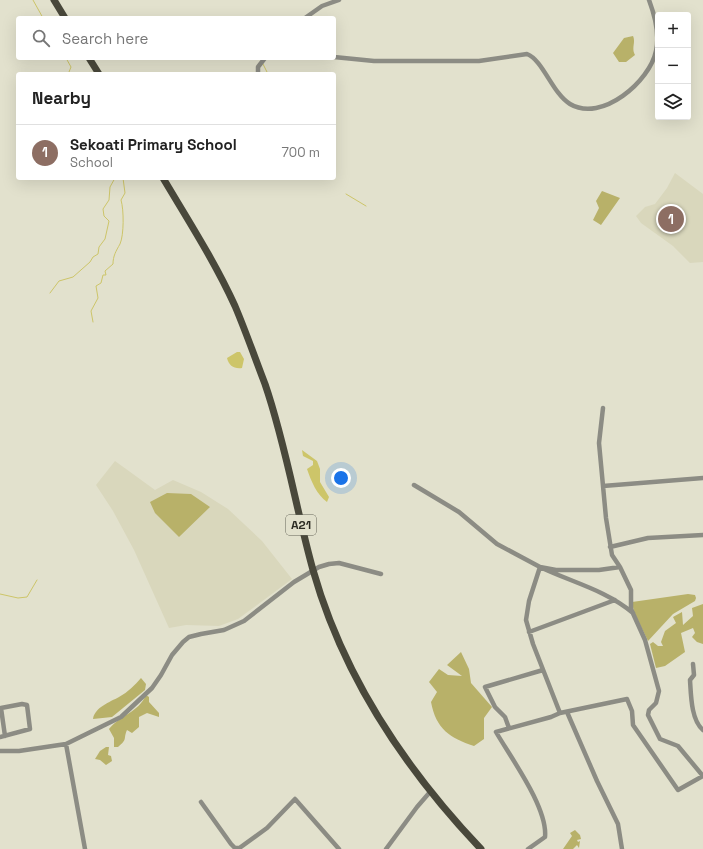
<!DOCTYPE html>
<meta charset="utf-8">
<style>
body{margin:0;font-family:"Space Grotesk",sans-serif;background:#f2f2f2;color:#222}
.controls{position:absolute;right:12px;top:12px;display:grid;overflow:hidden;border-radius:4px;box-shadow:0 4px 16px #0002}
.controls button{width:36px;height:36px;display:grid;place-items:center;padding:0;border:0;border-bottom:1px solid #e0e0e0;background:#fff;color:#222;font:20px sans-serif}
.you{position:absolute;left:341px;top:478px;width:14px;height:14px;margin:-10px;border:3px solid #fff;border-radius:50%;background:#1a73e8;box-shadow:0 0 0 6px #1a73e833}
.badge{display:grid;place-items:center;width:26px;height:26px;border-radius:50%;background:#974abb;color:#fff;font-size:13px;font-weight:700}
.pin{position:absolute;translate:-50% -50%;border:2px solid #fff;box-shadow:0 1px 4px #0006}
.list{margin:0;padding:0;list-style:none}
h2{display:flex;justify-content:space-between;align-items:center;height:52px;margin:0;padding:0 16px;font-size:17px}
h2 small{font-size:13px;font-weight:400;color:#767676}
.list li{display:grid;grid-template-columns:26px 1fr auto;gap:12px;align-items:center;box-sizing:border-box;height:56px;padding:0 16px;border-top:1px solid #e0e0e0}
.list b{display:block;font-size:15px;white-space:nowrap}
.list p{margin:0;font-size:13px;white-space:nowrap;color:#767676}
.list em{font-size:13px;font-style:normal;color:#767676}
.icon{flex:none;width:22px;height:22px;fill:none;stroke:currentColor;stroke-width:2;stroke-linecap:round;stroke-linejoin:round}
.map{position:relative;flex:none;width:703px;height:849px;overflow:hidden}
.search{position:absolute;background:#fff;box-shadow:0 4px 16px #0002;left:16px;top:16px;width:320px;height:44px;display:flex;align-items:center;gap:10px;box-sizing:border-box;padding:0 14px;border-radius:4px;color:#767676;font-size:15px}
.panel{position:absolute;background:#fff;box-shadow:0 4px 16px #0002;left:16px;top:72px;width:320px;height:108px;border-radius:4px}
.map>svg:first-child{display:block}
</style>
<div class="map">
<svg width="703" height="849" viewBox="0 0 703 849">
<rect width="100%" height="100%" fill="#e2e1cd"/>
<path fill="#d9d7bc" d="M675,173L703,194V262L690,263L673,246L641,223L636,216L645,207L655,204L667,188Z
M115,461L155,490L173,480L201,492L228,509L262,541L292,579L238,619L219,626L186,625L169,628L134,550L113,511L96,485Z"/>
<path fill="#b8b169" d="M633,36C636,43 631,48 635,55L626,62H619L613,53L624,38Z
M602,191L620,198L601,225L593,220L599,208L596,201Z
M167,493L191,494L210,507L179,537L155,513L150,502Z
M688,594L695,595L696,598L695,601L673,614L648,641L634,612L632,602Z
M703,604V644L697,642L692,637L695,633L693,628L681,633L685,652L665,666L656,668L650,644L653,642L658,646H663L661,642L665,631L676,623L673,617L682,612L683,625L693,616L692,608Z
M461,652L469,669L471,683L492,707L484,718V739L474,746C450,738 436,729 431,702L437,692L429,682L439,669L448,675L462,676L447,665Z
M141,678L146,684L145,690L112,717L93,719C95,707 110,702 119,697C128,692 135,685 141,678Z
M146,695L149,697V702L159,713V717L147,713L139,717V727L132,733L127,730C123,739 128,739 118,747H114V738L109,729C119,716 139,712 146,695Z
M106,747H109L108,755L111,756L112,761L106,765L100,760L95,759L100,751Z
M575,830L580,835L581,839L577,840L578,842L580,841L579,848L577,845L573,849H563L572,836L570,833Z"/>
<path fill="#cdc569" d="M237,352H240L244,359L242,368C234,369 229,366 227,358Z
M302,450L317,461L320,469V482L329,497L327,502C317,495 311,481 307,469L313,465V461L303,456Z"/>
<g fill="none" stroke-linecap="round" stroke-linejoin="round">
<path stroke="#cdc569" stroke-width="1" d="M33,0L43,18
M66,58L71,67L69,72L70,74
M263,64L268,74
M346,194L366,206
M50,293L59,281L73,277L90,262L93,257L98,254L99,247L105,239L109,221L104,216L103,209L109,200L110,187L115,178
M93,322L91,311L98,298L96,286L101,283L103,275H106L105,271L113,264C113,256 116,251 120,244C124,235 124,210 121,200L125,193L123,178
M0,594L18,598L27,597L37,580"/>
<path stroke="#8c8c84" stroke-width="4.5" d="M305,18L322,6L339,0
M334,57L374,61H479L527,54C543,60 552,93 570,104C602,123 650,81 656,51C660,34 655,16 649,0
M258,74V67L265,58
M414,485L459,512L497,544L540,567L556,570H599L620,567
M603,486L703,478
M610,547L648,538L703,535
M529,632L615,600
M693,664L694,675L690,680C691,695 691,720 703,730
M567,712L597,781L618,824L622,849
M560,713L533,644L526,620L529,601L540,567C571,582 606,590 633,613
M509,728L505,717L495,707L485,687L543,670
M0,737L30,729L27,705L22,704L1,708L5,736
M66,744L121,717L152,688L161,675L172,655L183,642L189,637L201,634L224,630L244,621L294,582L319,567L329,564L339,563L381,574
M0,751H19L66,744L85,849
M201,802L231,844L235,848H240
M238,849L267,828L295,799L339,849
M386,849L417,807L430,792
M528,849L545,837C548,808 511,758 496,732L551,717L560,713L627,699L632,711L633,725L678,790L703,776L678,746L660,739L648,715L649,710L656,703L659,691L645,640L631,609V590L620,567L612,555L606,518L599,443L603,408"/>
<path stroke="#49483b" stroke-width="7" d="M54,0L65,18
M89,58L99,74
M163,178C188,220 215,262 235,306C246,332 255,358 265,384C286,445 296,509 313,570C343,676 406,770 481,849"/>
</g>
<g text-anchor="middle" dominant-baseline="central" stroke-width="3.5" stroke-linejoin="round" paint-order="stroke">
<rect fill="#e2e1cd" stroke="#636257" stroke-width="1" x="286" y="515" width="30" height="20" rx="3"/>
<g font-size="12" font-weight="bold" fill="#2c2c24">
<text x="301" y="525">A21</text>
</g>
</g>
</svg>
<div class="controls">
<button>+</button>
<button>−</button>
<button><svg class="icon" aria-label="layers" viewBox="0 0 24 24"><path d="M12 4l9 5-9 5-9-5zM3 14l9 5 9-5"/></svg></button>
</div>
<div class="you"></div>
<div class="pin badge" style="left:671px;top:219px;background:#8d6e63">1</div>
<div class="search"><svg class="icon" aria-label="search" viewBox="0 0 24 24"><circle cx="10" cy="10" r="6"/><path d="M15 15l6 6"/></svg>Search here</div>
<section class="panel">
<h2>Nearby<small></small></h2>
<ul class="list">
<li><span class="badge" style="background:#8d6e63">1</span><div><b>Sekoati Primary School</b><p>School</p></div><em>700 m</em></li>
</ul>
</section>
</div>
